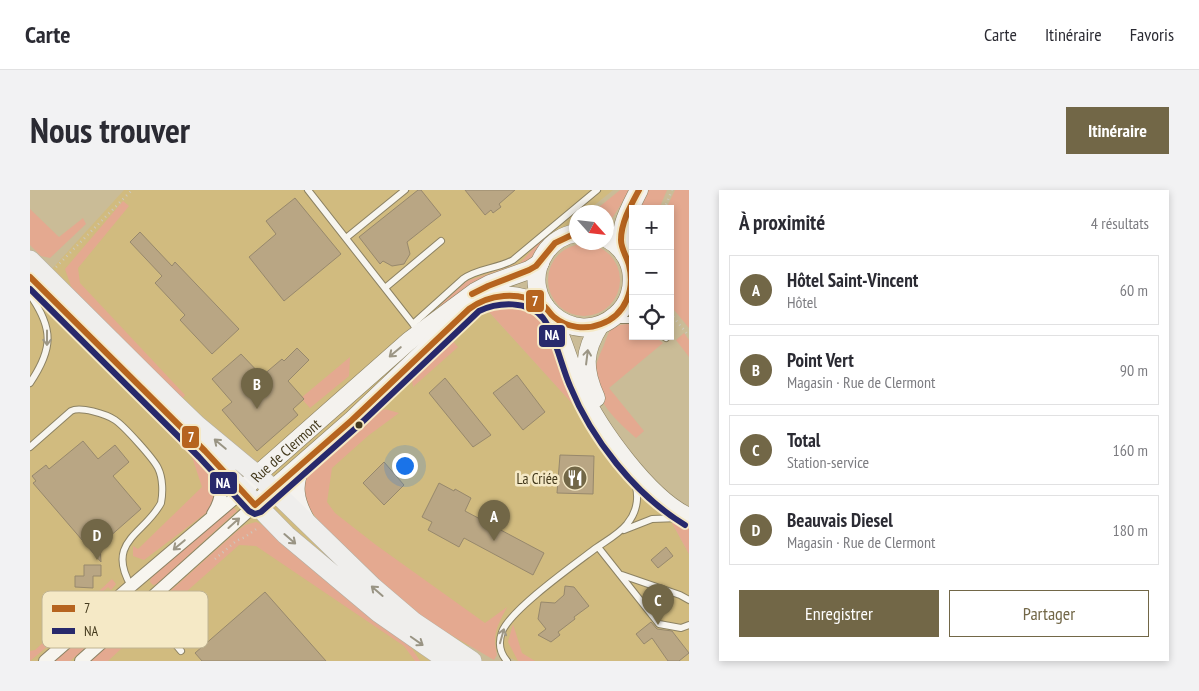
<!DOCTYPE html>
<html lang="fr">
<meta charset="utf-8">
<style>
body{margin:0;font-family:"PT Sans Narrow",sans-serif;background:#f2f2f3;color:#2b2b33}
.controls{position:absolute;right:15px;top:15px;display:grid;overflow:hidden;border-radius:0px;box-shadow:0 2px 8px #0003}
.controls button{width:45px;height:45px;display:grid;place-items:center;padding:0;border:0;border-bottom:1px solid #e1e1e2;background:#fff;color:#2b2b33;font:25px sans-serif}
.compass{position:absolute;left:539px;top:15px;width:45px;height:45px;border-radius:50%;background:#fff;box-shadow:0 2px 8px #0003;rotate:117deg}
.you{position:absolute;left:374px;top:275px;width:18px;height:18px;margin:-12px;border:4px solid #fff;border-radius:50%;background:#1a73e8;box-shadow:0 0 0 8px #1a73e833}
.badge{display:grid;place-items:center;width:32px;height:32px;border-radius:50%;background:#726747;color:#fff;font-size:16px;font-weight:700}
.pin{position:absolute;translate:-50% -41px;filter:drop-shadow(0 1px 2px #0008)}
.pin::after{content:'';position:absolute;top:26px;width:18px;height:15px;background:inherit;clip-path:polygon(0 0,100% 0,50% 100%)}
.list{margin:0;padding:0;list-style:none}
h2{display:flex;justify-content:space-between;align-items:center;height:65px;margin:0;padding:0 20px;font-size:21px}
h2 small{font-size:16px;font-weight:400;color:#7c7c81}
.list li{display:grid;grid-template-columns:32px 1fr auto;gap:15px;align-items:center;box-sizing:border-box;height:70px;margin:0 10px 10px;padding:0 10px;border:1px solid #e1e1e2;border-radius:0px}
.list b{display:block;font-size:19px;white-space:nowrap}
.list p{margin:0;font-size:16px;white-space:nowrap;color:#7c7c81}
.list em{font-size:16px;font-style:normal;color:#7c7c81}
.actions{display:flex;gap:10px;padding:15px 20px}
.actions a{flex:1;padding:11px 0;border:1px solid #726747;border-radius:0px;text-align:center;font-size:18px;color:#726747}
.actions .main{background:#726747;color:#fff}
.icon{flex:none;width:28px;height:28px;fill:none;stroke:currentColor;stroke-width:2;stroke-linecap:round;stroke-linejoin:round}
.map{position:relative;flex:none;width:659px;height:471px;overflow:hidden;border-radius:0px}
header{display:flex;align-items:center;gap:30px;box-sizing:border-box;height:70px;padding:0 25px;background:#fff;border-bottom:1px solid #e1e1e2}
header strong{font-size:24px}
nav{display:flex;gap:28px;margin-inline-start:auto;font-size:18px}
.intro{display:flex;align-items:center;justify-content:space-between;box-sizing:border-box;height:120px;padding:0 30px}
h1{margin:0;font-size:35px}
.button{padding:12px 22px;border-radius:0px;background:#726747;color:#fff;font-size:18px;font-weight:700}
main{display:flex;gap:30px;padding:0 30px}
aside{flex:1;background:#fff;border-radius:0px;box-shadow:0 2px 8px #0003}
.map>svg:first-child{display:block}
</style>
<header>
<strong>Carte</strong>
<nav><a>Carte</a><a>Itinéraire</a><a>Favoris</a></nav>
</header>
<div class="intro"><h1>Nous trouver</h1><a class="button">Itinéraire</a></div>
<main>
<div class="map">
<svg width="659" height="471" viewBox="0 0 659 471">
<rect width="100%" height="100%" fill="#cabc97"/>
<path fill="#d1bb7f" d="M94,0H583L556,22H546V31L450,112L553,225L642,333L659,364V471H487L445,452L416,471H0V103Z"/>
<path fill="#e4a990" d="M590,0H600L583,27L577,32L576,22H563Z
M617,0H637L629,19H608Z
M645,0H659V138L640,115V19H636Z
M93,11L99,16L48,78L50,93L155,205L152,209L43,102L35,79Z
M0,19L29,47L53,28L56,34L20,68L11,66L0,55Z
M514,47L517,50L505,65L492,77L408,117L437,91L490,73Z
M518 90a36 36 0 1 1 72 0a36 36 0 1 1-72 0Z
M478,110L494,116L508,124L521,141L558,231L450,112Z
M597,134L603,135V146H624L633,153L579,198L614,241L606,248C587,231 565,212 565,185C565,174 570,164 574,155C580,139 580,136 597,134Z
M654,143L659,150V167L646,150Z
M421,149L428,157L383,197L382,190L384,180Z
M320,167L319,186L280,218L271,208Z
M355,219L369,223L339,245L302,278L297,312L305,323L346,355L455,433L477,417C467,437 462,443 467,465L464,470L411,439L376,415L302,348L271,308L270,302L278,283L341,225Z
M128,229L175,273L187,296L185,307L180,320L114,370L103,366V356L108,359L172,297L162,267L126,231Z
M202,316L207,321L127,394L123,395L120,392L121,388Z
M226,332L242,339L379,454L390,471H385L374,456L226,356L209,355L130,425L129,411L206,342L215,335Z
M642,333H654L659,335V364Z
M82,389L86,394L81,400L78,397L31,440V445L0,471V461L5,460Z
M83,418L91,427L40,471H22Z
M107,428L121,431L78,471H60Z
M483,434L492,463L505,471H488L478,452Z"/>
<path fill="#b9a684" stroke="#97886c" d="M388,0H391L411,25L377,52L380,64L374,74L362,76L353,71L350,74L329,47Z
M435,0H485L469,14L471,17L463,23L461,20L455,25Z
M265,8L311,64L254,111L219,67L246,44L236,31Z
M110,42L142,76L145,72L209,139L182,164L150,130L155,125L125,93L132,86L100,52Z
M267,158L279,170L258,191L274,209L263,219L268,225L227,261L192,220L202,212L182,189L211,164L232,186L252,169L254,171Z
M487,185L515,222L493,240L463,203Z
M415,188L461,245L443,257L399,203Z
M53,251L68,269L85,255L99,272L83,286L111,319L70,355L71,372L3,293L6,291L2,286L16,275L19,279Z
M530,265L564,266L563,304L527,303Z
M354,272L374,295L354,315L333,293Z
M409,293L424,301L425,299L441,308L435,321L514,363L503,385L434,348L429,357L398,340L402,332L392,327Z
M636,357L643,366L628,378L621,370Z
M54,375H71V386H63V398L45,397V386H54Z
M535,396L544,397L559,416L544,427L545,429L528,442L530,445L521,452L508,445L516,439L508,429L511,412L525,413L534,405Z
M235,402L296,471H172L165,463Z
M621,432L627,439L642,441L659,463L649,471H638L622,448L614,454L606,444Z"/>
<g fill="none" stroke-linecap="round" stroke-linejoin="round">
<defs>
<path id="service" d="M278,0L383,134
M316,48L375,0
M355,98L411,51
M0,105C24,139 23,159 0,193
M586,130H603
M389,143L383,134L433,89C448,78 467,79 483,70L567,0
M633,146L636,148
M0,257L41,221C50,216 76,224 85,230C94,236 123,268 128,278C133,288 133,303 131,313C115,344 75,351 101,396
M594,340L622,329L649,328
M568,357L629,434L651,438L659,435
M592,385L650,405L659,410
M113,415L151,461
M477,471C470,463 468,453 472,442C480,420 545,374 566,358C576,351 589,344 597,334C608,321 610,304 603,288"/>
<path id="minor" d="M183,324C193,309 194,294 185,278
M15,471L101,396L213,301
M51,471L225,315"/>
<g id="secondary">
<path d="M546,43C534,45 522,52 515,63C484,109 544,162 586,125C599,114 604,97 601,80C598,66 589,55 576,48"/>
<path d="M594,64C586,41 599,20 609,0"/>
<path d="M520,123C533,147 539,174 550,198C568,238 619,309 659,327"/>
<path d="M566,208C553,179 553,162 570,135"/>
<path d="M273,274C261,293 265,311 275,329"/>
<path id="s1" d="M213,301L227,285L379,151L445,102L460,94L499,80L510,73"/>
<path d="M225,315L322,230L444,114C467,100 492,105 515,116"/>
</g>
<path id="primary" d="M0,70L143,212L167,235L232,289L343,397L384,432L442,471
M141,227L256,345L349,423L418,471"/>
</defs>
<use href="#service" stroke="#8c8263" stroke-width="8"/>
<use href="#minor" stroke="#8c8263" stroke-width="14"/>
<use href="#secondary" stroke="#8c8263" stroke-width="19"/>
<use href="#primary" stroke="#b3aea0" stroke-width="20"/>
<path stroke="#cdc8bc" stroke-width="2.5" stroke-dasharray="1 4" stroke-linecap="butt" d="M634,19L642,0
M26,77L102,0
M640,123L659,146
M185,369L206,351L215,347L229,337"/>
<use href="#service" stroke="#f7f5ef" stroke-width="6"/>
<use href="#minor" stroke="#f7f5ef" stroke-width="12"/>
<use href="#secondary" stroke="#f4f2ee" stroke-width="18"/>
<use href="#primary" stroke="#efeeec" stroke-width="19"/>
<defs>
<path id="bus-1" d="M0,87L175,261L225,315L322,230L439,119C459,104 488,101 511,114C517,117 519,123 524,127C537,138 556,140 571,134C596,125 605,99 599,75C597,67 591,59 591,50C591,32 601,15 609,0
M442,104L458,96L499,80L506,76L525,53L546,43"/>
<path id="bus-2" d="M0,99L169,267L219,321L225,324L231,322L328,236L449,121C468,112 498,110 513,128C524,142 532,178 540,196C561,248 605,305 655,335"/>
</defs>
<use href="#bus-1" stroke="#f5e9c6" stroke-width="10"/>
<use href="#bus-2" stroke="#f5e9c6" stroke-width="10"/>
<use href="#bus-1" stroke="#b6641f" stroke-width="6"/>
<use href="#bus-2" stroke="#28296c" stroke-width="6"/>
</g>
<defs><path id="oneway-shaft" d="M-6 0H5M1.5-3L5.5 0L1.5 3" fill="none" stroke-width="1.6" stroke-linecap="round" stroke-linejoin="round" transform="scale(1.25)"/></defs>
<g stroke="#9d9786">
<use href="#oneway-shaft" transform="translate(17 148) rotate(90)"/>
<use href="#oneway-shaft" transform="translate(204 333) rotate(-42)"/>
<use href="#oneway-shaft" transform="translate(149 355) rotate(140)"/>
<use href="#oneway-shaft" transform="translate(472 446) rotate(-74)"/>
</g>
<g stroke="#9c9685">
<use href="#oneway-shaft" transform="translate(365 162) rotate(140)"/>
<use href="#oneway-shaft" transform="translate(557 167) rotate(-83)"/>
</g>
<g stroke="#999484">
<use href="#oneway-shaft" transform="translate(190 254) rotate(-140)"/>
<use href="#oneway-shaft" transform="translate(260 349) rotate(41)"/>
<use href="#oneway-shaft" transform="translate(347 401) rotate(-139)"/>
<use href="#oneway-shaft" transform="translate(387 451) rotate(35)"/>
</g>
<defs>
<symbol id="restaurant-disc" viewBox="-11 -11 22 22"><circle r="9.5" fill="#726747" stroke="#f5e9c6"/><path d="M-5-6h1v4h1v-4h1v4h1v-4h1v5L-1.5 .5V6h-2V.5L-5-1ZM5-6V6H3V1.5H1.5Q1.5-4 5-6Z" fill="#fff"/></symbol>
</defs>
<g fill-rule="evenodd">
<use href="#restaurant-disc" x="531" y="274" width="28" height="28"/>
</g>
<circle fill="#43391c" stroke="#f5e9c6" stroke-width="2" cx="329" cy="235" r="4.5"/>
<g text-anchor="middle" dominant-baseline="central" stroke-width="5" stroke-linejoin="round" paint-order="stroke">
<g font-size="15" fill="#43391c" stroke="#f5e9c6">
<text stroke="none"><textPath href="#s1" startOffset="59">Rue de Clermont</textPath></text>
</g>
<g font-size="15" fill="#43391c" stroke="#f5e9c6" text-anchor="end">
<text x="528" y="288">La Criée</text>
</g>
</g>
<rect x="12" y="401" width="166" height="57" rx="8" fill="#f5e9c6" stroke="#c0b493" stroke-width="1"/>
<rect x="22" y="415" width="23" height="7" fill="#b6641f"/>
<rect x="22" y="438" width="23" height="6" fill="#28296c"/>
<g font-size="14" fill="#43391c">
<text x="54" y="423">7</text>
<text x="54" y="446">NA</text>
</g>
<g stroke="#f5e9c6" stroke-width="2">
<rect x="495" y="99" width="20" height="24" rx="5" fill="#b6641f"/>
<rect x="508" y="134" width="28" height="24" rx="5" fill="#28296c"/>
<rect x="151" y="235" width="19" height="24" rx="5" fill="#b6641f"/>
<rect x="179" y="281" width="29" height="24" rx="5" fill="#28296c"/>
</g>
<g font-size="14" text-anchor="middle" font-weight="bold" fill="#fff">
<text x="505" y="116">7</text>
<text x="522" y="150">NA</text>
<text x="161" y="252">7</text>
<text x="193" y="298">NA</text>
</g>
</svg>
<div class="controls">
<button>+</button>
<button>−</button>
<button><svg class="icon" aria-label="locate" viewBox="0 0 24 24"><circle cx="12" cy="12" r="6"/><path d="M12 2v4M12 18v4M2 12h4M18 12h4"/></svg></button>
</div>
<svg class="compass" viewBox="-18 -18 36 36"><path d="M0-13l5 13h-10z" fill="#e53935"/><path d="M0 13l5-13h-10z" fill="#7c7c81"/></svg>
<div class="you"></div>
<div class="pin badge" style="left:464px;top:351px">A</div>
<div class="pin badge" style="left:227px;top:219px">B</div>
<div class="pin badge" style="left:628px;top:435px">C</div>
<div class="pin badge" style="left:67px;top:370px">D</div>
</div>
<aside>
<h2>À proximité<small>4 résultats</small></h2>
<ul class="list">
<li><span class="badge">A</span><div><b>Hôtel Saint-Vincent</b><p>Hôtel</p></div><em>60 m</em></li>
<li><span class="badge">B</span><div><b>Point Vert</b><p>Magasin · Rue de Clermont</p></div><em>90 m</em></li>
<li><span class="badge">C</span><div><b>Total</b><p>Station-service</p></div><em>160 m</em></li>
<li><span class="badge">D</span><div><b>Beauvais Diesel</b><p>Magasin · Rue de Clermont</p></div><em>180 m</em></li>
</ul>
<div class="actions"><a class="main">Enregistrer</a><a>Partager</a></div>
</aside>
</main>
